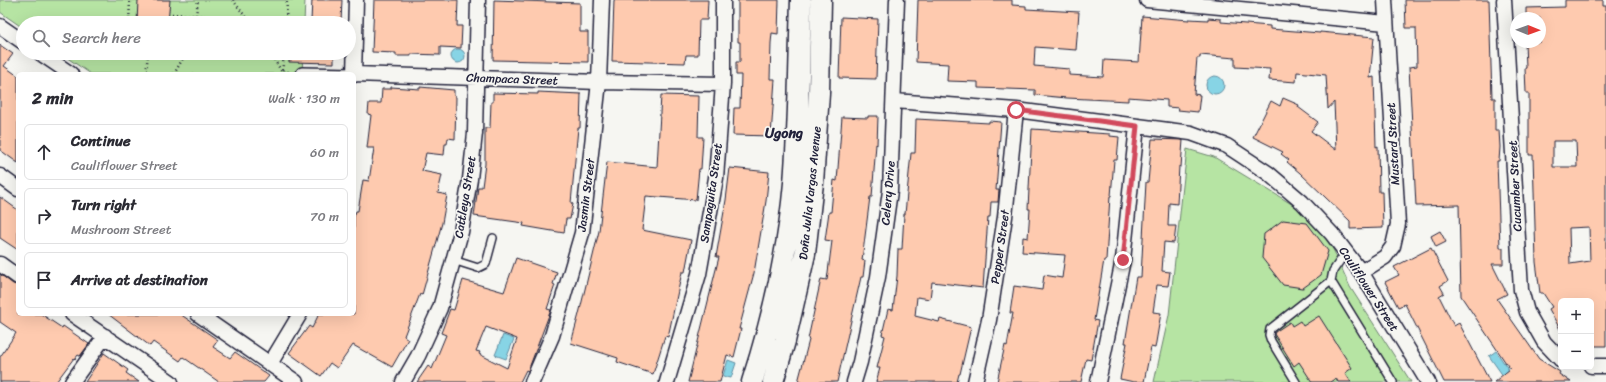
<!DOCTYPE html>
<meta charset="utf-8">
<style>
body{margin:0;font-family:Sriracha,sans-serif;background:#f7f7f7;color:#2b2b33}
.controls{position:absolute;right:12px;bottom:12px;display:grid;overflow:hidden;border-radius:6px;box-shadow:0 4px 16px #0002}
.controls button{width:36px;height:36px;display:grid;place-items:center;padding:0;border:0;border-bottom:1px solid #e1e1e2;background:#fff;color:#2b2b33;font:20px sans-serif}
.compass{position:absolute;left:1510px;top:12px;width:36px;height:36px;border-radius:50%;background:#fff;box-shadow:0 4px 16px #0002;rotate:91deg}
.stop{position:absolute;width:12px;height:12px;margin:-9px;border:3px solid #d1495b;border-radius:50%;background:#fff}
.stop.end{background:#d1495b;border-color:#fff;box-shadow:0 1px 4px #0008}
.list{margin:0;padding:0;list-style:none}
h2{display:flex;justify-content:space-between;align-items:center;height:52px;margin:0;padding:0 16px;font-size:17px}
h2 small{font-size:13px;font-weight:400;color:#7c7c81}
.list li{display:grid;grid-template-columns:26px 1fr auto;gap:12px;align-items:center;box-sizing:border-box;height:56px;margin:0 8px 8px;padding:0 8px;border:1px solid #e1e1e2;border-radius:6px}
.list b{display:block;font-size:15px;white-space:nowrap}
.list p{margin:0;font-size:13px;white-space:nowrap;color:#7c7c81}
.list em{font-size:13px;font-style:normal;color:#7c7c81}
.icon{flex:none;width:22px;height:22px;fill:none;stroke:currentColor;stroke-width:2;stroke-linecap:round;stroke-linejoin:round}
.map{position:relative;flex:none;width:1606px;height:382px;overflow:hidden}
.search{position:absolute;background:#fff;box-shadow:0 4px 16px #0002;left:16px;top:16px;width:340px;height:44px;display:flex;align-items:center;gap:10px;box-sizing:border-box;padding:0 14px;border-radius:22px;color:#7c7c81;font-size:15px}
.panel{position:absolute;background:#fff;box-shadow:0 4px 16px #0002;left:16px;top:72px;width:340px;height:244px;border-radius:6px}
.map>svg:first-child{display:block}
</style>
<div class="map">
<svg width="1606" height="382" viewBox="0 0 1606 382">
<rect width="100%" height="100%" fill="#f6f6f2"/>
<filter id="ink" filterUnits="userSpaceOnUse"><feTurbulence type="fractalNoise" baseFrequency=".025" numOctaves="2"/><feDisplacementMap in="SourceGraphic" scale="8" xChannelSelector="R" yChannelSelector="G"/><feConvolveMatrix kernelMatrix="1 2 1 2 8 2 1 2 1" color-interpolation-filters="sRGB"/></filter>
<g filter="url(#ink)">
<path fill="#b6e4a3" stroke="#6c836f" d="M0,0H305L304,23H23V28L0,12Z
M60,53H303L302,74H91Z
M1187,149L1214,157L1313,217L1334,251L1350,287L1411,382H1154L1169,315Z"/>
<path fill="#87d4e5" stroke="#5f8da1" d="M451 56a7 7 0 1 1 14 0a7 7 0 1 1-14 0Z
M1206 85a9 9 0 1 1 18 0a9 9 0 1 1-18 0Z
M503,335L514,339L506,359L495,355Z
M1496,351L1512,375L1506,380L1489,356Z
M728,360L736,363L731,378L723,376Z"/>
<path fill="#fecaaf" stroke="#22223b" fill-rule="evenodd" d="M138,0H170L168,23H137Z
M312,0H342L341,22L311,21Z
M374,0H458L457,26H462L461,48L440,47V55L411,54V56H396V53L372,52Z
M494,0L580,3V32H588V62L493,60Z
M614,0H708L707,20H699L698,55H686L685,63L612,61Z
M738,0H779L778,34L772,33L771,43L770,79H775L771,136L733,135L734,108H740L741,75H736V62H740V42H738Z
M918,0H1012V5L1026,6V9L1079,12L1076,50L1035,47L1034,66L1069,69V75L1103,77L1104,60L1139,62L1142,16L1189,20V19L1208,20V18L1221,19V22L1270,26V29L1320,33V32L1374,37L1370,78L1374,77L1376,147L1378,146L1379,192H1382L1383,228L1350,229V221L1300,173L1287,162L1289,160L1281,154L1283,152L1253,137L1271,101L1280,106L1283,98L1299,105L1298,107L1318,122L1311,131L1336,150L1334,102L1328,109L1326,75L1297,72L1296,82L1269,80L1270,69L1235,67V58L1200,55V58H1197L1194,94L1200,95L1198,112L1178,110L1179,108L1167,107V100L1128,97V101L1067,98L1035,95V90L978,88V82L947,81L948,64L916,62Z
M1405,0H1489L1492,98H1495V130H1499L1500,147L1499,161H1497L1500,248H1503V264H1492L1507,294L1497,299L1539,359L1560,372L1559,374L1571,382H1494L1510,369L1461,296L1459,205L1416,206L1409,67L1417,66L1416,28H1406Z
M1565,0H1603V6H1606V346H1591V301H1561V331L1549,309L1552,307L1543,293H1540L1536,262L1533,155H1529V93H1526L1525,68H1526L1525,42H1540V18H1526V8L1565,7ZM1553,141H1576L1577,167H1553ZM1589,227L1590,261L1570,264L1569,228Z
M841,17L878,19L876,79L839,78Z
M0,45L13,54L4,66L18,76V163L0,150Z
M289,53H334V63L289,62Z
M391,87L420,89V87L454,90V96L456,97L455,139L448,138L447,144H445L444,155L426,153L422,171L442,175L438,193L447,195L442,223L422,295L420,294L404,336L408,339L392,367L353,345L337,368L330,363L321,376L289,353L309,326L312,328L319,314H354V217L356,211H358L363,180L369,181L374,148H367L371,115L368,114L369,103H381L382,89H391Z
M538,92L581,94L580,128H578L571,203L573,204L570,219H566L564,233L523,226L524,223L474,216L478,187H482L485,164V128H490L491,102H493V93L538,94Z
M661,95L699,96L698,137H703L701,169H699L696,200L646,196L642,230L691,240L685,272H682L668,337L665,336L653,374L617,362L618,358L571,343L579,314L599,231L607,162L657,167Z
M868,116H878L877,145L876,144L872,197H870L862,260L865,261L863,277H861L837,382H798L809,340L808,339L821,279L827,280L832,241L825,240L829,212H831L834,180L837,181L842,117L868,118Z
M916,119L989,123V121L1001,122L996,190H999L998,202H991L990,217H988L983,288L932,282L930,299L917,297L915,316L939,322L940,319L971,327L960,374H959L957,382H876L880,368H877L885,336L882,335L888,309L893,310L897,276L898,249H902L904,214H905L911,153H915Z
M1032,129L1110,134V136L1119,137L1117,160H1114L1111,196H1110L1106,260H1104L1094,320L1098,321L1091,360L1086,359L1081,382H997L1005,345L1007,346L1013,313H1010L1014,286L1042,290L1044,275L1062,278L1065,255L1022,252L1023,237L1028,238L1030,209H1028Z
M1152,139L1183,140L1181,167L1179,166L1177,204L1169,203L1168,226H1176L1174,243L1164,242L1162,271L1170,272L1168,286L1157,285L1153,312L1161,313L1155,348L1151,347L1144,382H1134L1120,379L1127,343H1125L1136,277H1141L1146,182H1148Z
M730,168L769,172L766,201L754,273L739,329H741L734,357L727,355L720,382H688L719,257H716L726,200Z
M0,197L18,210V250L0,238Z
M1283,220L1307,223L1328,251L1321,275L1303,288L1283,285L1262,258L1264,234Z
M1440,231L1446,242L1436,247L1431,236Z
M1431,248L1448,281L1440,286L1444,293L1439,296L1454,326L1459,323L1490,382H1444L1405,304L1398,307L1385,282L1399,275L1394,267Z
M516,258L557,272L553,284L555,285L547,309L551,310L549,315L528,371L526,370L520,382H417L428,366L432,369L446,335L441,333L450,309L454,310L463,280L504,292ZM486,327L517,339L507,368L479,354L480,352L476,351Z
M0,274L13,284L18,285V314H41L62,328L63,326L89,344L80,356L78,355L75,359L74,358L56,382H0V357L16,333L0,322Z
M108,314H180L218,340L213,347L230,358L235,352L269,376L264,382H219L183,357L180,361L153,342L150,346Z
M1319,316L1352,368L1345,373L1351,382H1338L1336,378L1330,382H1312L1299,362L1294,366L1274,334L1275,332L1290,322L1292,326L1300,321L1303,326Z
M104,353L128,370L126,373L139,382H85Z"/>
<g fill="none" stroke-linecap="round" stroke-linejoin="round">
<defs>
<path id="service" d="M1346,252L1333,271L1331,281L1393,382
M453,260L478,268L486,264L493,238
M1296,382L1271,341L1269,335L1270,329L1331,281"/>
<path id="pedestrian" d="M302,73L354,74"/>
<path id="minor" d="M1147,0L1386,23
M1504,0L1521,290L1527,312L1544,342L1561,360
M0,26L23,42
M40,53L71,74
M354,74L599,82L723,84
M354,75L356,0
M894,101L1016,110L1191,133L1227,146L1268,173L1302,202L1332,234L1361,272L1428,382
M0,176L18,189
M0,264L18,277
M1361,272L1385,257L1393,246L1398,224L1385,0
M72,314L171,382
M198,314L296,382
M270,364L300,314
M1591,366H1606
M72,382L105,336
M403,382L418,356L440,308L461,232L470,179L475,133L478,0
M532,382L552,336L582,233L599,82L602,0
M667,382L699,274L716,178L723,84V0
M854,382L860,362L878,277L890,191L897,0
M975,382L989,320L1005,217L1016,110
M1098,382L1123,260L1137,126"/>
<path id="secondary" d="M752,382C773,317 788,250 794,183C799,122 799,61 801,0
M773,382L785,341L805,254L813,183L819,93L821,0"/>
</defs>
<use href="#service" stroke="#22223b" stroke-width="10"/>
<use href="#pedestrian" stroke="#22223b" stroke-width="14"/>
<use href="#minor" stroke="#22223b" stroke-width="17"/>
<use href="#secondary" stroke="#22223b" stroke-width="23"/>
<path stroke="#22223b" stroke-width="2.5" stroke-dasharray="1 3" stroke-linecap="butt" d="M233,0L250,23
M172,14L248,19
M129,23L130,0
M195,23L198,0
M286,23L287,0
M270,53L282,72H291
M146,74L148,53
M174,74L186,53
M282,74L284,53"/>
<use href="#service" stroke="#f6f6f2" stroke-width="7"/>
<use href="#pedestrian" stroke="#f6f6f2" stroke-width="11"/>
<use href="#minor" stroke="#f6f6f2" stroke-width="14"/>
<use href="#secondary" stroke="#f6f6f2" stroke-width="20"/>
</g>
</g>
<g fill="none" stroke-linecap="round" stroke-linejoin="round" filter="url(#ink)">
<path stroke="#d1495b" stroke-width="5" d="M1016,110L1137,126L1123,260"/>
</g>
<g text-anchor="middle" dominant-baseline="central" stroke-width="3.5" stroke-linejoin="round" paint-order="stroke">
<g font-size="12" fill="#22223b" stroke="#f6f6f2">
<text transform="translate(512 79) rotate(2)">Champaca Street</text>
<text transform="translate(1393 144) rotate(-93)">Mustard Street</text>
<text transform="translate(1515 186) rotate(-93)">Cucumber Street</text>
<text transform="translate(711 193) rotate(-82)">Sampaguita Street</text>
<text transform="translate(810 193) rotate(-84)">Doña Julia Vargas Avenue</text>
<text transform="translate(888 193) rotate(-85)">Celery Drive</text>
<text transform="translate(586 195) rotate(-83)">Jasmin Street</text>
<text transform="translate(465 197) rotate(-81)">Cattleya Street</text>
<text transform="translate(1000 247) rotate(-82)">Pepper Street</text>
<text transform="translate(1369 289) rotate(57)">Cauliflower Street</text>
</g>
<g font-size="14" font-weight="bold" fill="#22223b" stroke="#f6f6f2">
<text x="784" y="133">Ugong</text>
</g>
</g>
</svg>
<div class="controls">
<button>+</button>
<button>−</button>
</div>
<svg class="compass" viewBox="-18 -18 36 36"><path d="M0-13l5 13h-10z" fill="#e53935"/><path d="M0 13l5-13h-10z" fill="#7c7c81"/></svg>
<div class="stop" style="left:1016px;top:110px"></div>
<div class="stop end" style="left:1123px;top:260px"></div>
<div class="search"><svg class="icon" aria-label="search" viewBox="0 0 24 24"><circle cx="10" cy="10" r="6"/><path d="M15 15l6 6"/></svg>Search here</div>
<section class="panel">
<h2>2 min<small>Walk · 130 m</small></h2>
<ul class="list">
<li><svg class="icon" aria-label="ahead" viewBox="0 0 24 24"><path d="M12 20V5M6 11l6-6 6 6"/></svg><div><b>Continue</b><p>Cauliflower Street</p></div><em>60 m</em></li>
<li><svg class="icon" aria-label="right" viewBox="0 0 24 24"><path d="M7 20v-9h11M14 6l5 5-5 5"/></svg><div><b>Turn right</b><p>Mushroom Street</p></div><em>70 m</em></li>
<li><svg class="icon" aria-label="arrive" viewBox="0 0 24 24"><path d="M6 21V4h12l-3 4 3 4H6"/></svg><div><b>Arrive at destination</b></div></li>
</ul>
</section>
</div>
